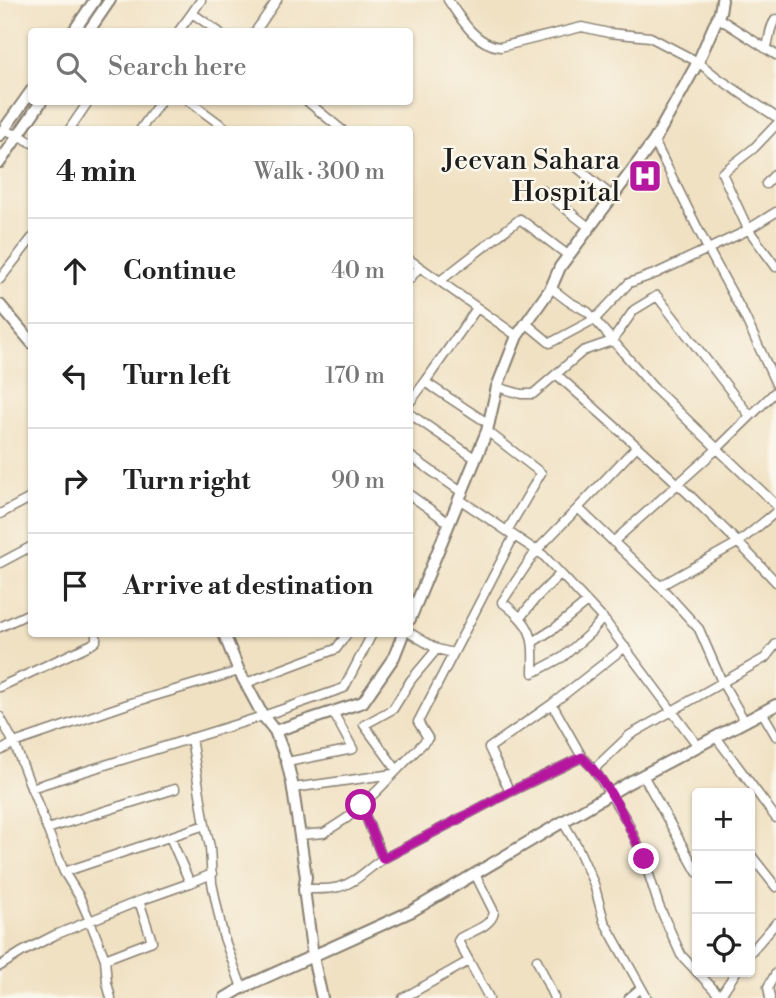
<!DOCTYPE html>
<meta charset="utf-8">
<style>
body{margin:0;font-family:"Libre Bodoni",serif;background:#f6f6f6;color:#222}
.controls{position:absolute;right:21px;bottom:21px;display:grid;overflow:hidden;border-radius:7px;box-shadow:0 2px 5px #0004}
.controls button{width:63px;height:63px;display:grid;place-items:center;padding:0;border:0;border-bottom:2px solid #e0e0e0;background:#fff;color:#222;font:35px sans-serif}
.stop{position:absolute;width:21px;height:21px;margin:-16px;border:5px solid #b5179e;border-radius:50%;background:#fff}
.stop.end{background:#b5179e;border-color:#fff;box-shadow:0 2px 7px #0008}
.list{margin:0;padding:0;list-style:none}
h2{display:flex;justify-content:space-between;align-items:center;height:91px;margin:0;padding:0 28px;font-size:30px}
h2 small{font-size:23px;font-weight:400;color:#767676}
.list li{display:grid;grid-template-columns:46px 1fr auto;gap:21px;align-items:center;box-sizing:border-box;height:105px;padding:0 28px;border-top:2px solid #e0e0e0}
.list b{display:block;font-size:26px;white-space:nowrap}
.list em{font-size:23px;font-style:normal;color:#767676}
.icon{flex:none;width:38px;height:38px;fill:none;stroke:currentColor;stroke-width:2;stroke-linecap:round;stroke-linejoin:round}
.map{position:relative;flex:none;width:776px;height:998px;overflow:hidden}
.search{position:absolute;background:#fff;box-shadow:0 2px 5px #0004;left:28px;top:28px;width:385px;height:77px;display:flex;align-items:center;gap:18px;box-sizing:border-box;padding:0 24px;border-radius:7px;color:#767676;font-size:26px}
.panel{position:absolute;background:#fff;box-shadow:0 2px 5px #0004;left:28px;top:126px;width:385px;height:511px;border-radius:7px}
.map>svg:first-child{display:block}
</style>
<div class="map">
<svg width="776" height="998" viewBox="0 0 776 998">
<rect width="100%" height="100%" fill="#fbf7ec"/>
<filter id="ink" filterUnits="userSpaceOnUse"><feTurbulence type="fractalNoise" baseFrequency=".0143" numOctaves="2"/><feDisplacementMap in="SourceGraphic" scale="14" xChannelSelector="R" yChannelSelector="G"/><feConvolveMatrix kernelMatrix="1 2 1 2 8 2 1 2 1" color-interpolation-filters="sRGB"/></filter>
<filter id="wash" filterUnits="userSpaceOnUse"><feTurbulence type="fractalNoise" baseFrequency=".00686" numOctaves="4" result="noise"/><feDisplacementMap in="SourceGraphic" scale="28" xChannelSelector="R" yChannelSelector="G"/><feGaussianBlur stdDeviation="1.57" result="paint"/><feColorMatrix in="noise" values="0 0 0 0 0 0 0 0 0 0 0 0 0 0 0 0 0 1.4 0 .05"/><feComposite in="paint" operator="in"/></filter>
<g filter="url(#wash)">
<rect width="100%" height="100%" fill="#f0e1c3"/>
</g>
<g filter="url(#ink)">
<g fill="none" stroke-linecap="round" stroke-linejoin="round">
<defs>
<path id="street" d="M448,0C461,19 475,44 500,47L582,27L609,33L650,37L698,62L718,78L776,117
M192,13L201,0
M723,21L776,55
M178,32L192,13L219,32
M255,32L277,0
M766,49C770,40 769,26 776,19
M190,102L228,130
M308,102L342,130
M776,125L754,148L722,173L748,229L776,267
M69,130L88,102
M140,130L160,102
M3,131L19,135L32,143
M654,141L708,249L745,317L776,384
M574,165L612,196
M766,184L776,173
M542,190L590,228
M410,260L517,336
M0,279L32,238
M410,279L419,267
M440,281L520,219L569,256
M551,288L568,301L588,312L653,387L776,505
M527,324L550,343L595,319L629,283L657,273L742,233L776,212
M556,374C632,441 707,508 776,582
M425,382L477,308
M497,387L521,394H533L583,351L612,341L634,310L657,296L750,416
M410,402L425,382L489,424
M410,414L476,459
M487,431L541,473L507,531
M637,446L578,508L660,586L699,629L722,682L745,722
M410,456L463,493
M410,495L449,523
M459,499L543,555L605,621L698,746
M578,508L536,551L502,602C533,626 534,635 533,673L563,657L591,632L603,618
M0,514L32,497
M613,542L717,449L776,391
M0,563L32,546
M660,586L739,542L776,512
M520,618L536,598L560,574
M0,627L32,612
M410,633L437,649L453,653
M533,642L555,628L587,602
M246,683L336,649L347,634
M0,687L92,644L96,641V634
M552,704L582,757L594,769L627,821L644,859L659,906L681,955L720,996
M762,712L776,736
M0,717L14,743L64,872L79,896L90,921L105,959L107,983L111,998
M716,737L776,818
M191,738L205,825L210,847L212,883L223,935L242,988
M0,751L14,743L131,703L239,671
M287,762L353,749L333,712
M594,769L630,735L765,658L776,644
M397,770L364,725L393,709L411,680L437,649
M643,775L697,872
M31,788L263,716L344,688L372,634
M293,788L393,774
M510,792L489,748L552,704L625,647
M361,805L383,859
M563,822L576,844L594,884L604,921L647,998
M47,829L175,789
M300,835L324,833L347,818L377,791L428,738L418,722L514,536
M750,854L776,887
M64,872L205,825
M190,883L212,874
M304,889C315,889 328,890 339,887C356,883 369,867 383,859L510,792L582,757
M750,953L776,923
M105,959L152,941L139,901L190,883L170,837
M537,960L554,998
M469,961L458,941L460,938C472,931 492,926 494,912L475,874
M0,966L22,952L55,935L139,901
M403,998L469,961L489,998
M629,998L641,988
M719,998L736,972
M770,998L768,987L776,973"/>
<path id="secondary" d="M73,32L95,0
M88,32L110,0
M0,135L32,90
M0,162L41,102
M0,305L32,343
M410,619L487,431L497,387L517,336L551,288L560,267L654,141L698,62L720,12L722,0
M224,634L239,671L263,716L275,731L287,762L292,783L306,877L304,889L313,957L322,998
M275,731L363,702L394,657L403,634
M225,998L242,988L412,911L630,782L776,705"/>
</defs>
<use href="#street" stroke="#867e70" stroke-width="11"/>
<use href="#secondary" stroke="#867e70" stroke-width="14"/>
<use href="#street" stroke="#fff" stroke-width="8"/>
<use href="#secondary" stroke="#fff" stroke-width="10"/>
</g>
</g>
<g fill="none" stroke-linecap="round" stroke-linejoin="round" filter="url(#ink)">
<path stroke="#b5179e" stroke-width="9" d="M361,805L383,859L510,792L582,757C611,785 628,823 644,859"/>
</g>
<defs>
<symbol id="hospital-square" viewBox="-11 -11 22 22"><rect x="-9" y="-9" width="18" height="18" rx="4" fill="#b5179e" stroke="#fbf7ec"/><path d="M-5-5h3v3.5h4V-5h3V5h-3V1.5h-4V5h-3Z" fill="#fff"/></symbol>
</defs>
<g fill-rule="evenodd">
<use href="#hospital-square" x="626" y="157" width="38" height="38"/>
</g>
<g text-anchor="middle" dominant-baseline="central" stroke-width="5" stroke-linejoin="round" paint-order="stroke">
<g font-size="28" fill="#1c1c1c" stroke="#fbf7ec" text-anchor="end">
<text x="620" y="160">Jeevan Sahara<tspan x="620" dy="32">Hospital</tspan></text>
</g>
</g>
</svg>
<div class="controls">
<button>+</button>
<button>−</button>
<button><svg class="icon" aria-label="locate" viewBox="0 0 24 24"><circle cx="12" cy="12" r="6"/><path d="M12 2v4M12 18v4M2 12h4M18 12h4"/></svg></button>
</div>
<div class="stop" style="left:361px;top:805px"></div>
<div class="stop end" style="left:644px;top:859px"></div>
<div class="search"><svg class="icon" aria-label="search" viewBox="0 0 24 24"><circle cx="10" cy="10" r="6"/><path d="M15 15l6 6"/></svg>Search here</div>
<section class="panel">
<h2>4 min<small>Walk · 300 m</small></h2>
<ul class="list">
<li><svg class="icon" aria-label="ahead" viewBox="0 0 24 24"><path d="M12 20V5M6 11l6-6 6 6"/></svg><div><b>Continue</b></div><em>40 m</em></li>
<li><svg class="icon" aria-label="left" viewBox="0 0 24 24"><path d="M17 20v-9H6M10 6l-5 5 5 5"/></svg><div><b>Turn left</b></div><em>170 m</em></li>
<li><svg class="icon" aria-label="right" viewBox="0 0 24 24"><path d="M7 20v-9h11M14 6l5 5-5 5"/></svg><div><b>Turn right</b></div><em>90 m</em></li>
<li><svg class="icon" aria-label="arrive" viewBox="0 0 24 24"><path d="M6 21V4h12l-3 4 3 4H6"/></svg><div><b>Arrive at destination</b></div></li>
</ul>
</section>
</div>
